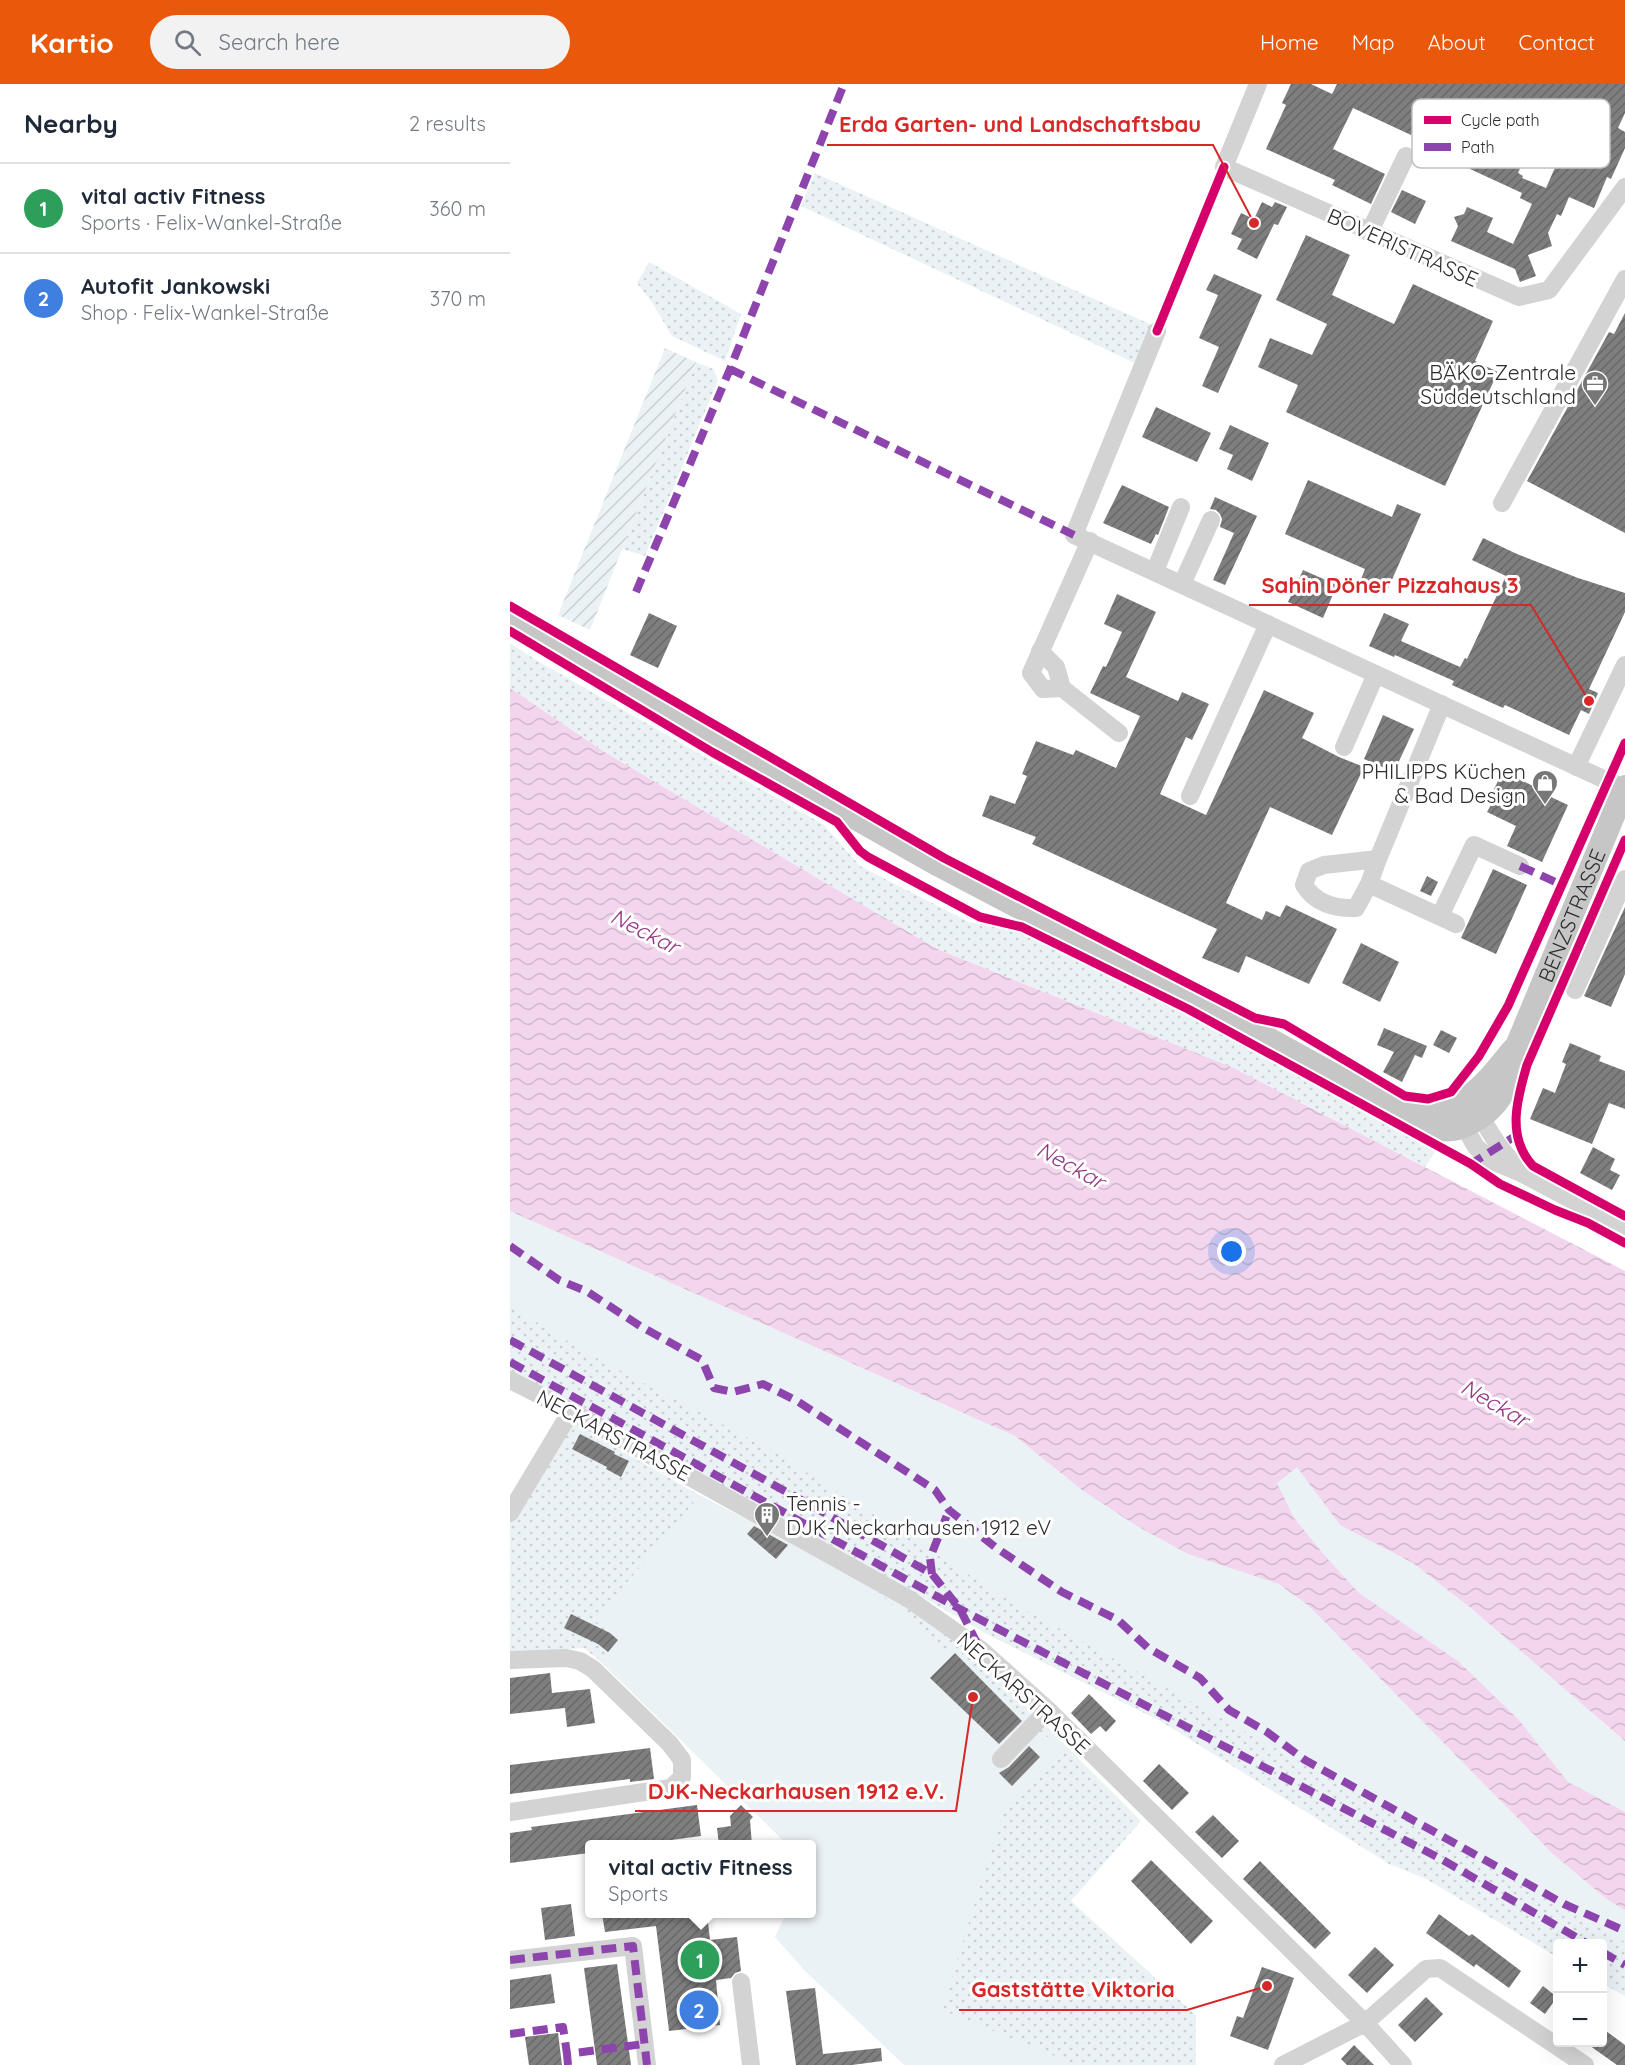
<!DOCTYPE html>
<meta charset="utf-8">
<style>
body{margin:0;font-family:Quicksand,sans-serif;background:#f2f2f3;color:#1f2937}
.controls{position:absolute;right:18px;bottom:18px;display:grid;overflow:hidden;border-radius:6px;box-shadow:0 6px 24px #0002}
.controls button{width:54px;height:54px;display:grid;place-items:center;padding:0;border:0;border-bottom:2px solid #e0e1e3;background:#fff;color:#1f2937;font:30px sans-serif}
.you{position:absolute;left:722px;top:1168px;width:21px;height:21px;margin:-15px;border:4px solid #fff;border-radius:50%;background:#1a73e8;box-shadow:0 0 0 9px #1a73e833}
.badge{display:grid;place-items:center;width:39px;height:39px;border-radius:50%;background:#ea580c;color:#fff;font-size:20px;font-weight:700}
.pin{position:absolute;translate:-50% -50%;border:3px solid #fff;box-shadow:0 2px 6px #0006}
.popup{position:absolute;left:75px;top:1756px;width:231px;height:78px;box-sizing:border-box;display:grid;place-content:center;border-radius:6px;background:#fff;filter:drop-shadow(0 2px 4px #0005);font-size:20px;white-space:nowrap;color:#747a83}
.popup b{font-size:22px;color:#1f2937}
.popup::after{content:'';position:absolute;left:50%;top:100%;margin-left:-12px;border:12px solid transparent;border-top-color:#fff}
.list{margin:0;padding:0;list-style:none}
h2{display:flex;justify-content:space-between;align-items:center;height:78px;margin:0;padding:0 24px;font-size:26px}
h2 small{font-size:20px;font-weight:400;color:#747a83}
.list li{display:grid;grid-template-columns:39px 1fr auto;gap:18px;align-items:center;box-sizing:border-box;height:90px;padding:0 24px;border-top:2px solid #e0e1e3}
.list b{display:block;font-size:22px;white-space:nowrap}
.list p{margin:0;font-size:20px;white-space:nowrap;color:#747a83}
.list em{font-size:20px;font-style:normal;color:#747a83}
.icon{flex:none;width:33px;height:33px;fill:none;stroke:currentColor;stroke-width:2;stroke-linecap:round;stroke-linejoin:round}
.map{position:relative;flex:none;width:1115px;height:1981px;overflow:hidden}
header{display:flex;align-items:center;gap:36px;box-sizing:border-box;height:84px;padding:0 30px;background:#ea580c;color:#fff}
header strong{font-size:28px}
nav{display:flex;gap:33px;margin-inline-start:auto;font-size:21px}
.search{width:420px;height:54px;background:#f2f2f3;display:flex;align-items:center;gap:15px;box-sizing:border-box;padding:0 21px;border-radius:33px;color:#747a83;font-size:22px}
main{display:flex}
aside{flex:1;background:#fff}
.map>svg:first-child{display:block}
</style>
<header>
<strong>Kartio</strong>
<div class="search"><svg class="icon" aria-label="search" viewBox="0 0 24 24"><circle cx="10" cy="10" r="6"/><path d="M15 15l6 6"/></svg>Search here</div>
<nav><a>Home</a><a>Map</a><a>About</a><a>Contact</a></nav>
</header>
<main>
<aside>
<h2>Nearby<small>2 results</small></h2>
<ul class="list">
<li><span class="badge" style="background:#2e9e5b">1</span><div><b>vital activ Fitness</b><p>Sports · Felix-Wankel-Straße</p></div><em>360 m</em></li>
<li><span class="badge" style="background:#3f7fe0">2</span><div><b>Autofit Jankowski</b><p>Shop · Felix-Wankel-Straße</p></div><em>370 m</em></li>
</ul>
</aside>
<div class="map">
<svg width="1115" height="1981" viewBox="0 0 1115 1981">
<defs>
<pattern id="grass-dots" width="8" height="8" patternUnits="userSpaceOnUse" patternTransform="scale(1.5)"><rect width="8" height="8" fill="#ebf2f5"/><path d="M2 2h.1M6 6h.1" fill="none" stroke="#cad0d2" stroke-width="1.8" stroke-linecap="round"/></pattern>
<pattern id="garden-furrows" width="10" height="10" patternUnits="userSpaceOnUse" patternTransform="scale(1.5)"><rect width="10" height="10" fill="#ebf2f5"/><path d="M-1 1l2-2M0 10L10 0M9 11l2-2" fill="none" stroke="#cad0d2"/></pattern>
<pattern id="water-waves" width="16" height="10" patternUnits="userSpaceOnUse" patternTransform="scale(1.5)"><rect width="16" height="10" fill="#f3d6ee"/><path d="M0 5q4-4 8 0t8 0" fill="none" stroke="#d1b8cc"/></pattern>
<pattern id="building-hatch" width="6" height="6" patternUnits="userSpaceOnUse" patternTransform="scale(1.5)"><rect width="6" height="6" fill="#7e7e7e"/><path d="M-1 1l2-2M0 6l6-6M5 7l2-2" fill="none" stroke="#686868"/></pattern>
</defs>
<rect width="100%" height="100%" fill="#fff"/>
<path fill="url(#grass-dots)" d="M305,89L642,241L627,280L291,122Z
M139,178L231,230L215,277L162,252L143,220L127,199Z
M186,278L203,285L208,296L135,472L112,465Z
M0,559L26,576L314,741L350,782L459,838L513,847L678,931L925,1068L915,1083L724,984L427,865L93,667L0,604Z
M0,1127L1115,1826V1912L1093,1900L1092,1860H1048L1047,1873L916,1795L879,1780L652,1638L477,1550L319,1460L0,1287Z
M57,1335L189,1411L367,1507L402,1522L460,1563L556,1662L631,1737L561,1817L686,1931V1981H399L265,1853L276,1830H301V1760H277L89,1576L74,1564L0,1569V1434Z"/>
<path fill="#ebf2f5" d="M0,866L1115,1322V1858L505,1520L261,1366L79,1270L0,1222Z
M189,1411L246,1440L367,1507L430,1565L445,1569L519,1644L556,1662L495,1721L432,1926L567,1981H394L294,1886L265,1853L276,1830H301V1760H277L89,1576L108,1556L84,1536L166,1442Z"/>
<path fill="url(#garden-furrows)" d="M155,264L186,278L80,546L48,531Z"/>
<path fill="url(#water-waves)" d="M0,604L93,667L427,865L724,984L1115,1187V1657L962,1525L903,1479L830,1441L787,1383L767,1399L784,1434L815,1472L849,1509L948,1577L1008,1635L1058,1698L1115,1728V1826L1098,1816L1043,1770L799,1522L769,1500L678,1470L627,1442L572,1406L505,1352L0,1127Z"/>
<path fill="url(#building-hatch)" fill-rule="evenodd" d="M781,0H801L822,10L827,0H1115V29L1108,44L1115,48V64L1101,95L1097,93L1084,124L1059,113L1051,132L1047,130L1038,149L1042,162L1018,171L1026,192L1010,198L1005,185L941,157L948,142L944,133L954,130L957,123L983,134L977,148L1003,160L1022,120L1010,114L1012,109L960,85L964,75L903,47L901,51L843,24L823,65L875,90L861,120L822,101L825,96L756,65L776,21L772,19ZM1022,57L1051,70L1036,104L1012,94L1013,92L1008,89Z
M892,106L916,117L905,140L881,128Z
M752,118L762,123L765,118L777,123L768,141L764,140L747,175L727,165L732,155L721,150L731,129L744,135Z
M796,151L840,171L822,211L884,240L903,200L983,237L965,277L988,288L935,402L776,328L788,301L748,283L760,254L802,271L817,240L766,216Z
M704,190L752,211L708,309L692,302L709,263L689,254L708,211L696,206Z
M1115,229V449L1017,397L1099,248L1104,250Z
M646,323L701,349L687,378L632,353Z
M720,341L759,359L742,397L717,385L723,371L709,365Z
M798,396L882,433L887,420L911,430L877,507L851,495L855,485L775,450Z
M612,401L659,423L648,451L646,450L641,460L593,439Z
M705,413L747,432L715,501L703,496L724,449L710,443L712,435L710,430L706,426L700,425Z
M973,454L1007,470L1068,494L1115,509V528L1079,605L1088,609L1079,630L1071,626L1059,651L995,621L993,624L942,601L944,597L885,571L884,573L859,562L874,529L899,540L891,557L950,583L955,574L957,575L996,492L962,476Z
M793,486L827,501L813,534L778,518Z
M607,510L646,528L616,593L668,617L672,608L699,620L682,656L676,653L650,710L696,731L754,606L804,629L792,654L829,673L854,683L822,751L760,723L716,819L752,836L756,827L770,833L776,821L827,845L799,900L736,872L729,889L692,874L707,845L522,760L526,753L472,732L480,711L505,720L517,692L512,690L526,657L563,671L566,666L606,684L630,632L580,609L593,582L596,583L612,548L594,540Z
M139,529L167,542L148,584L120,571Z
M873,631L904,645L884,688L854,675Z
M993,687L1027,704L1026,706L1058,721L1032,778L997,762L1006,742L977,728L985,713L981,711Z
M983,785L1017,801L986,870L951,854Z
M917,792L928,798L921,812L910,807Z
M1115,823V890L1101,923L1074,912Z
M851,859L889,878L870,918L832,899Z
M874,944L917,962L912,974L905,971L892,998L873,988L884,968L867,961Z
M931,946L947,954L939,969L923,961Z
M1060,959L1091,972L1089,977L1115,987V1025L1099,1019L1082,1060L1020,1035L1033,1004L1045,1009L1056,980L1052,978Z
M1083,1063L1105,1075L1100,1086L1110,1091L1102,1106L1070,1089Z
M70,1350L105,1368L104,1370L119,1377L111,1393L96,1385L97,1383L62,1365Z
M244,1442L278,1461L266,1475L237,1450Z
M61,1530L100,1549L108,1556L98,1568L88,1560L54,1544Z
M445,1569L512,1637L489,1660L420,1594Z
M40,1589L42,1609L80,1605L85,1639L57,1643L55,1624L0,1630V1594Z
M579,1610L606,1637L596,1648L590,1642L581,1650L561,1629Z
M519,1662L530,1673L502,1702L489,1689L499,1683Z
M140,1664L144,1695L120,1698V1695L0,1710V1681Z
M649,1680L679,1709L662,1726L633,1697Z
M187,1721L191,1752L124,1761H79V1769L0,1779V1749L22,1746L21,1743Z
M231,1721L243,1733L240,1736L242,1761H209L207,1744L221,1742L220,1732Z
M703,1731L729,1757L712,1774L685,1748Z
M641,1776L703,1837L681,1860L621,1797Z
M750,1777L821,1849L805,1865L733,1795Z
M61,1820L65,1852L35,1856L31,1824Z
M92,1830H197L200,1856L227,1853L231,1887L225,1889L221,1894L206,1896L210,1941L159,1947L146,1842L95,1848Z
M929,1830L959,1852L962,1850L1011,1887L999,1904L966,1880L964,1883L916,1849Z
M865,1863L884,1881L857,1909L838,1891Z
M107,1880L121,1981H87L74,1884Z
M752,1883L784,1894L758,1966L720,1952L727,1932L733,1934Z
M41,1890L45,1919L0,1925V1896Z
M1033,1902L1047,1913L1035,1930L1020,1919Z
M305,1904L313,1970L371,1964L372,1977L342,1981H286L276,1907Z
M916,1913L933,1930L905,1958L888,1941Z
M1092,1944L1115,1961V1981H1107L1076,1959H1092Z
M48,1949L52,1981H19L15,1953Z
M844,1961L864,1981H837L831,1975Z"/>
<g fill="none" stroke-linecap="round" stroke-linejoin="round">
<path stroke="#d3d3d3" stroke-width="18" d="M748,0L714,83L1009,213L1039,206L1115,103
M859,149L896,72
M647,247L564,451L1115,705
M992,419L1115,195
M645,487L671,423
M672,500L701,436
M530,567L546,583L552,604L533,605L521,589L580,457
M552,604L609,649
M834,663L866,590
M1066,683L1115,581
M680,712L758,540
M868,775L859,800L846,824C825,825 805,819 794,801L799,787L814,781L868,775L932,620
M859,800L946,840
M930,832L964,761L1010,782
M1065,906L1115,795
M971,1034L989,1062L1010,1088
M954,1042L966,1063L982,1077L1011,1089L1115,1144
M0,1296L61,1327L399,1515L470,1565L538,1626L855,1939L893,1981
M0,1429L61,1327
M0,1576L56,1574L70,1577L83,1585L160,1660L172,1676V1693L161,1704L0,1728
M491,1675L538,1626
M0,1876L123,1862L137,1981
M231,1898L241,1981
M773,1981L855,1939L916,1885L930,1884L1075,1981"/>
<g stroke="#c6c6c6" stroke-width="24">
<path id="s1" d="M0,535L215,660L429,781L722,935L896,1031C905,1035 913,1040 922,1043C933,1047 947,1046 958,1040C993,1023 1000,998 1007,962L1115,703"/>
<path d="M898,1031C952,1029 971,1006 1003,966"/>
</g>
<path stroke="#8e44ad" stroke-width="8" stroke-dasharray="15 8" stroke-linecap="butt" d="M220,285L564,451
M126,508L220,285L334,0
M1010,782L1052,801
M963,1081L961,1080L1007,1051
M0,1162L49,1196L78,1208L130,1242L192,1276L204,1304L223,1308L253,1300L287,1317L425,1406L439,1426L485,1463L552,1508L608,1536L638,1564L690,1594L719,1626L757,1648L795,1676L1054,1820L1115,1847
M0,1256L295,1418L422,1490L450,1525L470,1565
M0,1278L450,1525L933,1776L1078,1860
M422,1490L420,1474L439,1426
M1092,1868L1115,1881
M0,1876L123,1862L137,1981
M0,1950L53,1943L57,1970
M58,1981L57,1970L134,1960"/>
<defs>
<path id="cycleway" d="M647,247L714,83
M0,522L434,774L745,934L774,940L895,1012L918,1015L941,1008L969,972L998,922L1115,659
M0,547L202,668L327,738L350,767L358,773L470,833L512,843L678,925L961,1080L990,1100L1045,1126L1078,1139L1115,1159
M1115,756L1017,981C1007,1015 996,1053 1023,1082L1115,1132"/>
</defs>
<use href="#cycleway" stroke="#fff" stroke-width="13"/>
<use href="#cycleway" stroke="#d6006c" stroke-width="9"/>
</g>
<defs>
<symbol id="office-pin" viewBox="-11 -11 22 30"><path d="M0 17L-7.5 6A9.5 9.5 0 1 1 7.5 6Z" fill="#777" stroke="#fff"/><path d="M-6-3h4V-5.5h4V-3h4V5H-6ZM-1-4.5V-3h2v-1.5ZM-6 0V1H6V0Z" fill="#fff"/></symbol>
<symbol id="shop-pin" viewBox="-11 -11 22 30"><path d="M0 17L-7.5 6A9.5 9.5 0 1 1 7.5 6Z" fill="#777" stroke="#fff"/><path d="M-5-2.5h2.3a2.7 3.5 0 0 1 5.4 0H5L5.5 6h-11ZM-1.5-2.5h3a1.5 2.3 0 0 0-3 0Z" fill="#fff"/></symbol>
<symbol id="building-pin" viewBox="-11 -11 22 30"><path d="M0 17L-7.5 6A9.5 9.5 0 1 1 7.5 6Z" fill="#777" stroke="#fff"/><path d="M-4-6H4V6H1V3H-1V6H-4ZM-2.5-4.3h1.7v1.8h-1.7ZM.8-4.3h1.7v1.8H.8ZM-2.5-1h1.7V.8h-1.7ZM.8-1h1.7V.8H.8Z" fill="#fff"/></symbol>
</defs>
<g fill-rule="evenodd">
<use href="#office-pin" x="1070" y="285" width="30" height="40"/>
<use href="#shop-pin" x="1020" y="684" width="30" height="40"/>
<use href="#building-pin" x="242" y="1416" width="30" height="40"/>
</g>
<g text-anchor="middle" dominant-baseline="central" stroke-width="6" stroke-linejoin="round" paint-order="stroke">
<g font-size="21" fill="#2e2e2e" stroke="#fff">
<text transform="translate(893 163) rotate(24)">BOVERISTRASSE</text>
<text stroke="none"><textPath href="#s1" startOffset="1328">BENZSTRASSE</textPath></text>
<text transform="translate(104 1351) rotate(28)">NECKARSTRASSE</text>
<text transform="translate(514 1609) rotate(42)">NECKARSTRASSE</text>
</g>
<g font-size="21" fill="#2e2e2e" stroke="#fff" text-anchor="end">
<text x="1066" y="288">BÄKO-Zentrale<tspan x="1066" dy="24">Süddeutschland</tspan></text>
<text x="1016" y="687">PHILIPPS Küchen<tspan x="1016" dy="24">&amp; Bad Design</tspan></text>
<text x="276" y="1419" text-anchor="start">Tennis -<tspan x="276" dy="24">DJK-Neckarhausen 1912 eV</tspan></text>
</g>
<g font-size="22" font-style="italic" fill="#963685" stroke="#fff">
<text transform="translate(135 847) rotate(27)">Neckar</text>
<text transform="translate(561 1081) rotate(29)">Neckar</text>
<text transform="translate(985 1319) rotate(30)">Neckar</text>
</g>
</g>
<rect x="902" y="15" width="198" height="69" rx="9" fill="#fff" stroke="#c0c0c0" stroke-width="1.5"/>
<rect x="914" y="32" width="27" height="8" fill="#d6006c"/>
<rect x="914" y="59" width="27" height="8" fill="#8e44ad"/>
<g font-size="16" fill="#2e2e2e">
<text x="951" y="42">Cycle path</text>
<text x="951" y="69">Path</text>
</g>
<path fill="none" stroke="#d62828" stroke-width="2" d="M744 139L703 61H317M1079 617L1021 521H739M463 1613L446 1727H125M757 1902L677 1926H449"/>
<g fill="#d62828" stroke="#fff" stroke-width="2">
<circle cx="744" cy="139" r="6"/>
<circle cx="1079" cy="617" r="6"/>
<circle cx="463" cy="1613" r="6"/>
<circle cx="757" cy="1902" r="6"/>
</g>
<g font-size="22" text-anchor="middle" font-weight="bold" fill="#d62828" stroke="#fff" stroke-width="6" stroke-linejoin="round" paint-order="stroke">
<text x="510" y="48">Erda Garten- und Landschaftsbau</text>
<text x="880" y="509">Sahin Döner Pizzahaus 3</text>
<text x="286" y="1715">DJK-Neckarhausen 1912 e.V.</text>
<text x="563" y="1913">Gaststätte Viktoria</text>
</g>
</svg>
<div class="controls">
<button>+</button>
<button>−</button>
</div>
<div class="you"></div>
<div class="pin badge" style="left:190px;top:1876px;background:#2e9e5b">1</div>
<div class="popup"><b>vital activ Fitness</b>Sports</div>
<div class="pin badge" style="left:189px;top:1926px;background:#3f7fe0">2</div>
</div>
</main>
